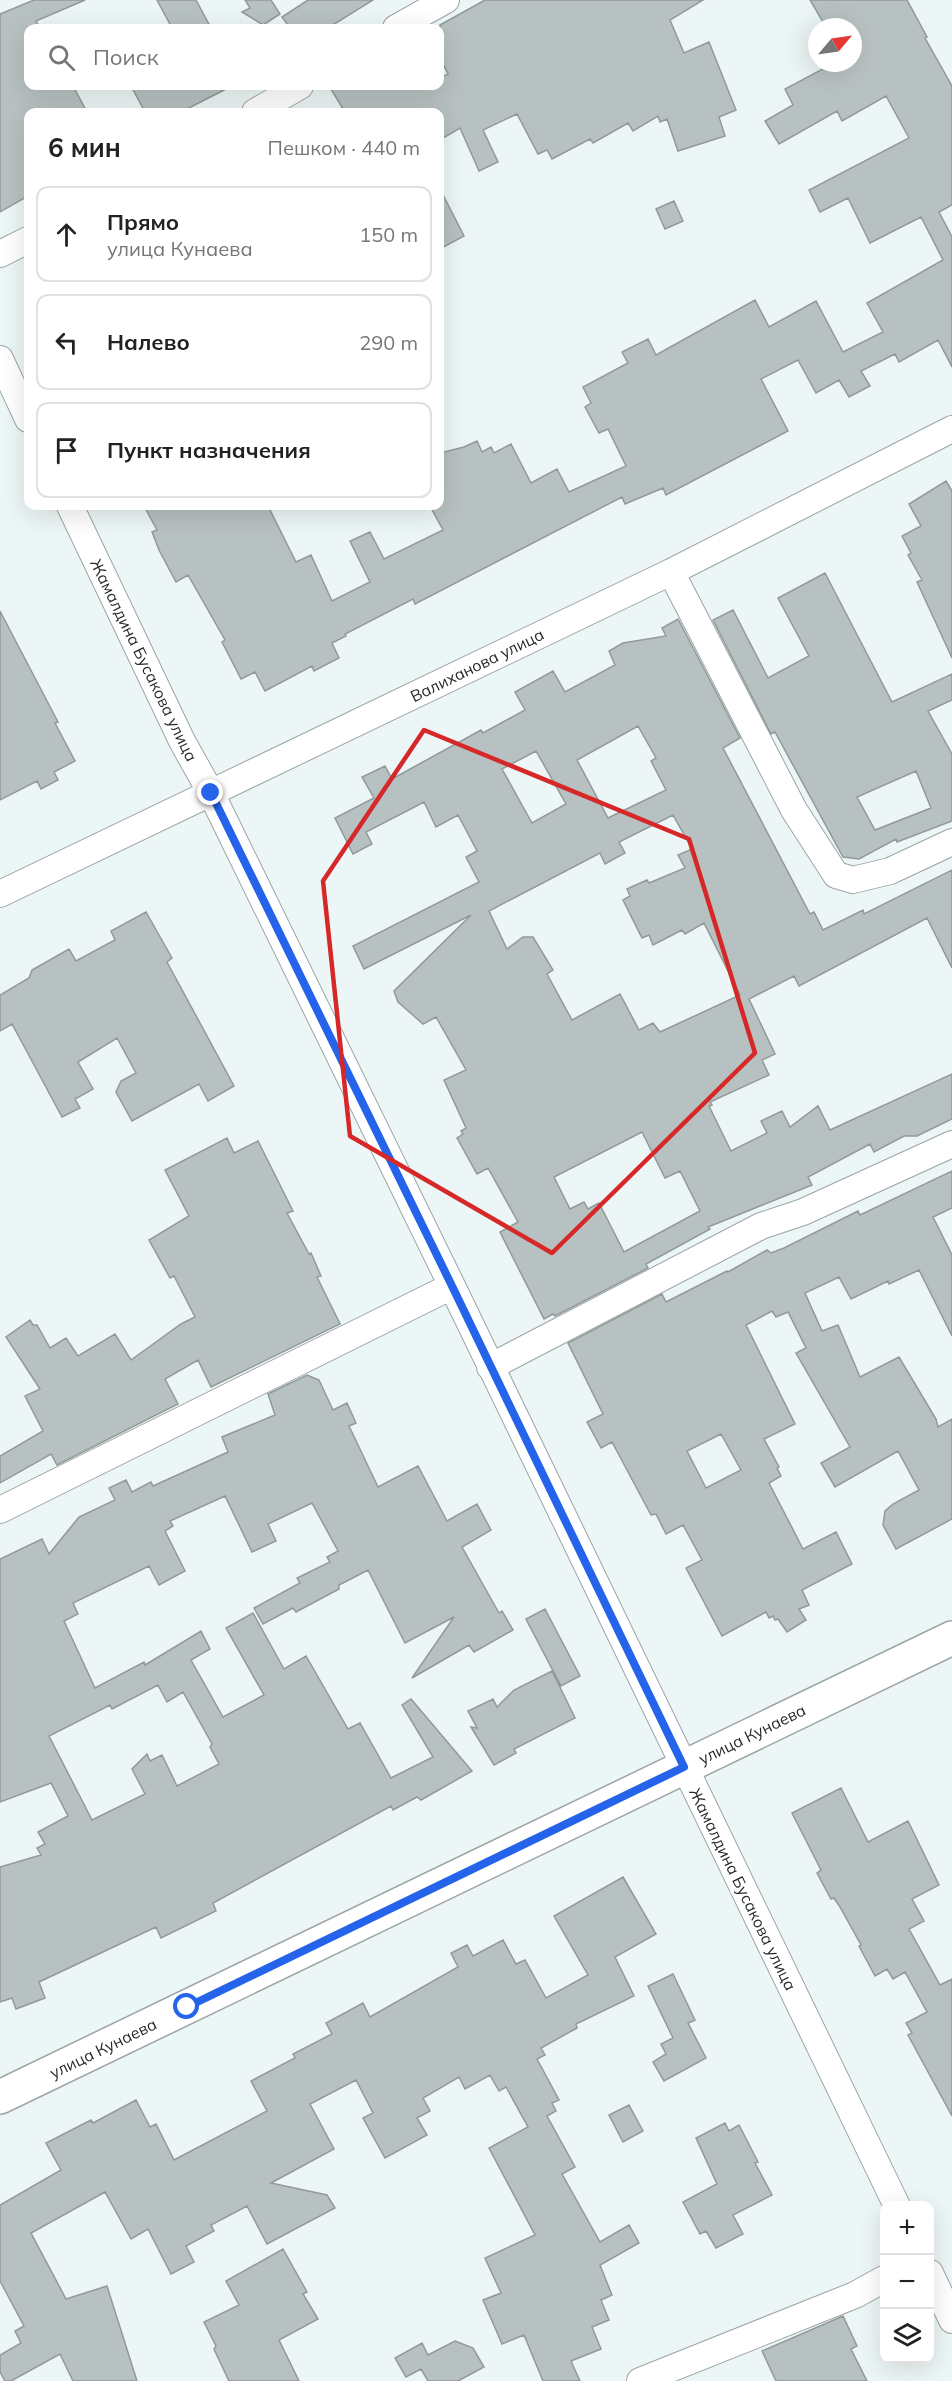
<!DOCTYPE html>
<html lang="ru">
<meta charset="utf-8">
<style>
body{margin:0;font-family:Mulish,sans-serif;background:#f2f2f2;color:#222}
.controls{position:absolute;right:18px;bottom:18px;display:grid;overflow:hidden;border-radius:12px;box-shadow:0 6px 24px #0002}
.controls button{width:54px;height:54px;display:grid;place-items:center;padding:0;border:0;border-bottom:2px solid #e0e0e0;background:#fff;color:#222;font:30px sans-serif}
.compass{position:absolute;left:808px;top:18px;width:54px;height:54px;border-radius:50%;background:#fff;box-shadow:0 6px 24px #0002;rotate:61deg}
.stop{position:absolute;width:18px;height:18px;margin:-14px;border:4px solid #2563eb;border-radius:50%;background:#fff}
.stop.end{background:#2563eb;border-color:#fff;box-shadow:0 2px 6px #0008}
.list{margin:0;padding:0;list-style:none}
h2{display:flex;justify-content:space-between;align-items:center;height:78px;margin:0;padding:0 24px;font-size:26px}
h2 small{font-size:20px;font-weight:400;color:#767676}
.list li{display:grid;grid-template-columns:39px 1fr auto;gap:18px;align-items:center;box-sizing:border-box;height:96px;margin:0 12px 12px;padding:0 12px;border:2px solid #e0e0e0;border-radius:12px}
.list b{display:block;font-size:22px;white-space:nowrap}
.list p{margin:0;font-size:20px;white-space:nowrap;color:#767676}
.list em{font-size:20px;font-style:normal;color:#767676}
.icon{flex:none;width:33px;height:33px;fill:none;stroke:currentColor;stroke-width:2;stroke-linecap:round;stroke-linejoin:round}
.map{position:relative;flex:none;width:952px;height:2381px;overflow:hidden}
.search{position:absolute;background:#fff;box-shadow:0 6px 24px #0002;left:24px;top:24px;width:420px;height:66px;display:flex;align-items:center;gap:15px;box-sizing:border-box;padding:0 21px;border-radius:12px;color:#767676;font-size:22px}
.panel{position:absolute;background:#fff;box-shadow:0 6px 24px #0002;left:24px;top:108px;width:420px;height:402px;border-radius:12px}
.map>svg:first-child{display:block}
</style>
<div class="map">
<svg width="952" height="2381" viewBox="0 0 952 2381">
<rect width="100%" height="100%" fill="#edf6f6"/>
<path fill="#b8c1c1" stroke="#919999" stroke-width="1.5" fill-rule="evenodd" d="M34,0H85L36,21L40,28H28V86H73L87,112H28V196L0,212V14Z
M157,0H196L211,28H172Z
M245,0H271L280,14L263,25L242,12L250,8Z
M308,0H373L328,28H290L282,17Z
M485,0H703L670,20L684,53L709,42L736,110L719,117L725,136L678,151L667,119L660,122L658,116L633,131L628,123L593,143L590,139L552,159L547,150L538,154L517,114L483,130L498,162L479,171L460,128L440,140V112H345L329,86H440V78L448,74L440,58V25Z
M810,0H907L927,37L925,38L952,86V205L939,212L952,237V367L938,340L899,362L895,354L861,371L870,386L849,397L839,380L816,393L798,360L761,379L788,431L666,495L663,488L625,504L622,497L415,604L413,599L345,634L346,636L332,643L339,658L314,671L312,666L265,691L255,672L241,679L222,642L225,640L188,575L176,582L159,550L152,532L157,530L144,506H268L296,562L311,555L332,601L370,582L350,541L370,532L384,559L443,530L430,506H440V453L464,447L477,441L482,452L491,447L494,453L511,444L531,483L557,469L569,492L626,466L608,429L599,433L585,407L591,403L583,387L628,363L622,352L648,339L656,355L755,300L769,327L816,301L843,352L883,332L867,303L943,260L921,217L870,243L848,198L820,212L809,190L909,138L886,96L842,121L837,111L779,144L765,121L793,105L785,89L834,63H853V27H826Z
M131,86H232L181,112H145Z
M440,189L464,236L440,249Z
M674,201L683,221L665,229L656,209Z
M946,481L952,491V658L917,582L922,580L908,555L911,553L902,536L921,526L909,504Z
M825,573L892,702L952,674V700L928,711L952,754V821L897,842L896,839L859,859L843,857L775,732L771,734L713,620L733,610L768,678L809,656L778,598ZM916,771L931,808L875,830L857,797Z
M0,611L58,722L55,723L75,761L54,772L58,780L41,789L37,781L0,800Z
M678,619L740,738L723,748L810,914L814,912L823,930L863,910L864,914L952,870V968L927,918L799,986L794,976L749,999L775,1054L762,1060L769,1075L710,1102L712,1105L709,1106L731,1151L767,1133L761,1121L782,1111L790,1127L818,1106L830,1130L952,1074V1119L917,1136H904L874,1152L870,1144L808,1177L812,1185L708,1227L710,1229L646,1264L648,1268L555,1316L553,1314L544,1319L500,1232L518,1222L488,1168L477,1174L457,1138L463,1134L461,1131L466,1128L444,1080L466,1070L436,1017L423,1024L398,1002L394,991L471,915L364,969L353,946L479,882L466,857L477,851L458,815L436,827L424,802L366,832L372,844L353,854L335,818L374,798L362,777L385,766L392,779L481,730L483,733L525,710L515,692L553,671L565,692L615,665L609,651L623,643L666,636L662,628ZM638,726L656,758L651,761L666,790L608,818L577,760ZM536,751L566,804L532,823L502,769ZM673,815L692,849L678,855L685,868L649,883L647,880L627,889L630,896L623,900L642,938L649,935L653,945L682,930L685,934L704,923L740,995L660,1032L653,1023L639,1030L620,994L572,1020L547,974L553,970L533,937H523L507,949L489,911L600,853L605,864L625,853L619,842ZM642,1132L665,1178L680,1171L700,1211L624,1252L599,1203L588,1209L584,1202L570,1209L554,1177Z
M146,912L172,958L167,962L234,1086L208,1101L199,1084L132,1121L116,1092L121,1081L136,1073L117,1038L78,1062L93,1089L75,1099L80,1108L62,1117L12,1024L0,1031V995L29,978L32,970L69,949L76,961L115,940L111,931Z
M227,1138L234,1153L258,1141L293,1211L287,1213L309,1254L311,1253L321,1276L317,1277L340,1324L211,1387L198,1360L165,1379L178,1404L57,1465L51,1454L0,1483V1456L43,1431L25,1396L40,1389L6,1337L30,1320L33,1325H37L50,1348L66,1338L78,1356L115,1334L131,1360L181,1324L195,1317L174,1276L170,1278L149,1240L189,1216L165,1170Z
M952,1171V1208L933,1217L952,1255V1336L919,1270L889,1284L888,1281L851,1299L839,1277L805,1293L822,1331L838,1325L860,1377L899,1357L936,1419L938,1427L952,1419V1519L896,1549L883,1525L885,1511L893,1504L919,1490L898,1451L835,1487L821,1463L850,1447L796,1353L806,1348L788,1312L776,1317L772,1311L746,1325L795,1424L764,1439L779,1467L777,1468L781,1476L769,1483L803,1549L836,1532L852,1564L802,1590L809,1605L799,1609L806,1620L787,1632L778,1619L775,1620L773,1616L769,1618L766,1612L722,1636L686,1568L702,1560L683,1525L666,1534L656,1514L651,1515L612,1442L601,1448L587,1422L603,1414L568,1343L662,1294L666,1302L727,1271L728,1272L767,1250L771,1253L784,1248L858,1211L860,1215ZM721,1434L741,1470L706,1488L687,1451Z
M307,1375L319,1380L333,1410L347,1403L356,1423L349,1426L378,1487L418,1466L447,1521L477,1504L491,1530L462,1547L499,1613L502,1611L513,1630L474,1652L469,1645L412,1678L454,1617L405,1643L368,1570L339,1585V1589L296,1612L293,1608L263,1624L254,1608L300,1583L297,1578L330,1562L327,1557L338,1551L312,1503L268,1524L276,1541L252,1552L225,1496L170,1521L173,1526L165,1531L185,1571L159,1585L149,1566L73,1603L78,1614L64,1621L95,1688L144,1662L145,1665L201,1631L210,1649L191,1660L223,1717L264,1695L226,1628L253,1613L284,1669L306,1656L348,1729L360,1723L391,1778L433,1757L402,1705L411,1699L472,1771L421,1800L417,1797L393,1810L391,1806L213,1903L216,1911L161,1938L156,1927L39,1982L45,1998L16,2009L12,1998L0,2002V1867L41,1855L37,1848L45,1844L38,1832L68,1816L51,1783L0,1802V1559L42,1539L49,1554L79,1517L115,1500L109,1488L126,1480L132,1492L151,1482L153,1486L228,1452L222,1437L275,1415L268,1394ZM158,1685L167,1702L183,1692L212,1744L210,1747L219,1764L177,1786L162,1755L150,1761L147,1754L132,1769L145,1794L92,1820L49,1736L110,1705L112,1709Z
M545,1609L580,1676L561,1686L526,1619Z
M552,1671L575,1718L514,1749L516,1753L494,1765L471,1727L477,1728L468,1711L493,1699L497,1707L514,1690Z
M841,1788L868,1842L908,1821L939,1885L912,1899L924,1921L909,1929L940,1985L952,1979V2116L908,2035L912,2033L906,2023L927,2012L905,1972L893,1979L887,1969L875,1976L859,1946L861,1945L840,1907L834,1898L831,1899L817,1873L821,1870L792,1813Z
M623,1877L656,1934L615,1957L634,1996L576,2024L577,2028L541,2048L545,2055L537,2059L559,2100L552,2103L556,2111L547,2116L575,2167L562,2174L600,2242L629,2225L639,2243L600,2265L612,2295L601,2300L609,2320L592,2327L601,2349L571,2361L580,2381H543L524,2335L502,2344L483,2300L501,2293L485,2258L535,2235L489,2148L528,2127L506,2087L499,2091L490,2075L465,2089L459,2077L423,2098L430,2111L417,2118L427,2135L385,2158L363,2118L373,2113L356,2080L310,2104L334,2149L271,2183L327,2195L335,2208L267,2244L247,2206L211,2225L214,2231L186,2246L194,2262L171,2274L148,2229L131,2239L105,2192L31,2233L66,2299L107,2286L137,2381H73L60,2354L11,2381H5L0,2372V2355L21,2343L15,2331L24,2326L0,2281V2205L61,2170L46,2143L91,2120L93,2123L136,2100L150,2127L156,2124L174,2160L267,2111L251,2081L295,2058L293,2054L332,2034L326,2023L363,2003L370,2017L458,1967L451,1953L467,1945L473,1956L503,1940L516,1964L525,1960L546,1998L588,1975L554,1916Z
M673,1974L695,2020L688,2023L706,2058L664,2081L653,2062L666,2054L661,2044L673,2038L648,1986Z
M629,2105L643,2131L623,2142L609,2115Z
M725,2123L729,2131L739,2125L758,2162L755,2163L772,2195L733,2215L743,2234L716,2248L706,2231L700,2234L683,2202L717,2184L696,2138Z
M283,2249L307,2292L303,2294L318,2319L279,2340L299,2381H229L214,2349L216,2346L204,2322L239,2305L226,2281Z
M843,2316L857,2346L851,2349L867,2381H776L762,2351Z
M455,2341L473,2348L484,2367L458,2381H428L421,2369L406,2377L395,2358L422,2343L428,2355Z"/>
<g fill="none" stroke-linecap="round" stroke-linejoin="round">
<defs>
<path id="minor" d="M396,28L446,0
M255,112L300,86
M0,254L28,240
M0,359L28,419
M70,506L182,741L211,793L452,1286L897,2206
M671,572L794,810L836,875L853,880L890,871L952,842
M0,894L671,572L952,429
M490,1367L761,1226L803,1212L952,1144
M0,1510L452,1286
M930,2273L952,2320
M640,2381L855,2295L884,2279"/>
<path id="secondary" d="M0,2097L952,1638"/>
</defs>
<use href="#minor" stroke="#9ca5a5" stroke-width="28"/>
<use href="#secondary" stroke="#9ca5a5" stroke-width="36"/>
<use href="#minor" stroke="#fff" stroke-width="26"/>
<use href="#secondary" stroke="#fff" stroke-width="33"/>
</g>
<g fill="none" stroke-linecap="round" stroke-linejoin="round">
<path stroke="#2563eb" stroke-width="8" d="M187,2007L684,1767L452,1286L211,793"/>
</g>
<path fill="none" stroke="#d62828" stroke-width="4.5" stroke-linejoin="round" d="M424,730L689,839L755,1053L552,1253L350,1136L323,881Z"/>
<g text-anchor="middle" dominant-baseline="central" stroke-width="6" stroke-linejoin="round" paint-order="stroke">
<g font-size="16" fill="#262929" stroke="#fff">
<text transform="translate(144 660) rotate(64)">Жамалдина Бусакова улица</text>
<text transform="translate(477 665) rotate(-26)">Валиханова улица</text>
<text transform="translate(752 1734) rotate(-26)">улица Кунаева</text>
<text transform="translate(743 1889) rotate(64)">Жамалдина Бусакова улица</text>
<text transform="translate(103 2048) rotate(-26)">улица Кунаева</text>
</g>
</g>
</svg>
<div class="controls">
<button>+</button>
<button>−</button>
<button><svg class="icon" aria-label="layers" viewBox="0 0 24 24"><path d="M12 4l9 5-9 5-9-5zM3 14l9 5 9-5"/></svg></button>
</div>
<svg class="compass" viewBox="-18 -18 36 36"><path d="M0-13l5 13h-10z" fill="#e53935"/><path d="M0 13l5-13h-10z" fill="#767676"/></svg>
<div class="stop" style="left:187px;top:2007px"></div>
<div class="stop end" style="left:211px;top:793px"></div>
<div class="search"><svg class="icon" aria-label="search" viewBox="0 0 24 24"><circle cx="10" cy="10" r="6"/><path d="M15 15l6 6"/></svg>Поиск</div>
<section class="panel">
<h2>6 мин<small>Пешком · 440 m</small></h2>
<ul class="list">
<li><svg class="icon" aria-label="ahead" viewBox="0 0 24 24"><path d="M12 20V5M6 11l6-6 6 6"/></svg><div><b>Прямо</b><p>улица Кунаева</p></div><em>150 m</em></li>
<li><svg class="icon" aria-label="left" viewBox="0 0 24 24"><path d="M17 20v-9H6M10 6l-5 5 5 5"/></svg><div><b>Налево</b></div><em>290 m</em></li>
<li><svg class="icon" aria-label="arrive" viewBox="0 0 24 24"><path d="M6 21V4h12l-3 4 3 4H6"/></svg><div><b>Пункт назначения</b></div></li>
</ul>
</section>
</div>
